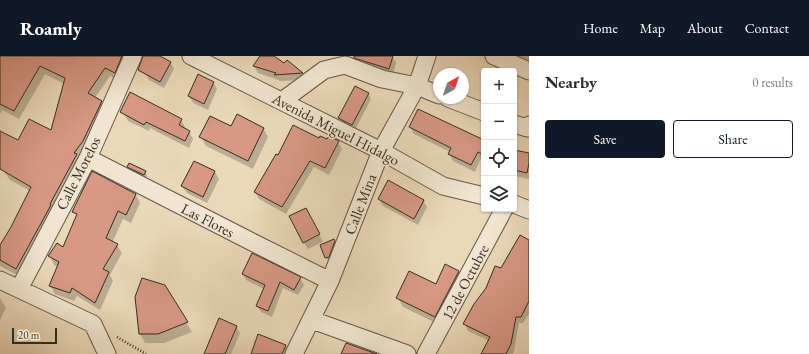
<!DOCTYPE html>
<meta charset="utf-8">
<style>
body{margin:0;font-family:"EB Garamond",serif;background:#f7f7f7;color:#2b2b33}
.controls{position:absolute;right:12px;top:12px;display:grid;overflow:hidden;border-radius:4px;box-shadow:0 1px 3px #0004}
.controls button{width:36px;height:36px;display:grid;place-items:center;padding:0;border:0;border-bottom:1px solid #e1e1e2;background:#fff;color:#2b2b33;font:20px sans-serif}
.compass{position:absolute;left:433px;top:12px;width:36px;height:36px;border-radius:50%;background:#fff;box-shadow:0 1px 3px #0004;rotate:40deg}
.scale{position:absolute;left:12px;bottom:10px;width:45px;box-sizing:border-box;padding-left:4px;border:2px solid #352d22;border-top:0;font-size:11px;line-height:14px;white-space:nowrap;color:#352d22;-webkit-text-stroke:3px #f1e6d1;paint-order:stroke}
.list{margin:0;padding:0;list-style:none}
h2{display:flex;justify-content:space-between;align-items:center;height:52px;margin:0;padding:0 16px;font-size:17px}
h2 small{font-size:13px;font-weight:400;color:#7c7c81}
.actions{display:flex;gap:8px;padding:12px 16px}
.actions a{flex:1;padding:9px 0;border:1px solid #111827;border-radius:4px;text-align:center;font-size:14px;color:#111827}
.actions .main{background:#111827;color:#fff}
.icon{flex:none;width:22px;height:22px;fill:none;stroke:currentColor;stroke-width:2;stroke-linecap:round;stroke-linejoin:round}
.map{position:relative;flex:none;width:529px;height:298px;overflow:hidden}
header{display:flex;align-items:center;gap:24px;box-sizing:border-box;height:56px;padding:0 20px;background:#111827;color:#fff}
header strong{font-size:19px}
nav{display:flex;gap:22px;margin-inline-start:auto;font-size:14px}
main{display:flex}
aside{flex:1;background:#fff}
.map>svg:first-child{display:block}
</style>
<header>
<strong>Roamly</strong>
<nav><a>Home</a><a>Map</a><a>About</a><a>Contact</a></nav>
</header>
<main>
<div class="map">
<svg width="529" height="298" viewBox="0 0 529 298">
<rect width="100%" height="100%" fill="#ead8b8"/>
<filter id="stains"><feTurbulence type="fractalNoise" baseFrequency=".005" numOctaves="4"/><feColorMatrix values="0 0 0 0 .2 0 0 0 0 .09 0 0 0 0 .02 0 0 0 .5 -.17"/></filter>
<radialGradient id="worn" r=".72"><stop offset=".6" stop-color="#630" stop-opacity="0"/><stop offset="1" stop-color="#630" stop-opacity=".3"/></radialGradient>
<path fill="#0003" d="M0,0H133L120,25L110,20L95,42L102,45L107,54L21,221L0,210V191L12,171L30,135L10,124L0,110V76L18,85L52,76L64,28L45,18L19,63L2,54L0,58Z
M154,0H158L170,6L174,13L164,32L149,24L145,17Z
M261,0H272L284,9L287,6L302,18L305,24L280,25L278,24L258,17L254,10Z
M364,0H392L396,7L393,20L367,12L363,5Z
M498,0H529V13Z
M213,26L217,33L208,54L193,47L189,40Z
M368,37L371,43L355,74L342,68L339,62Z
M124,58L181,64L185,71L184,73L189,76L193,83L189,92L150,72L149,75L128,65Z
M410,71L484,86V104L481,102L475,116L453,105L449,98L450,96L414,78Z
M231,72H263L268,81L253,113L206,90L201,81Z
M319,83L338,86L342,93L329,119L314,111L286,158L259,143L255,136L279,101Z
M514,95L529,98V123L514,120Z
M194,106L215,116L219,123L207,147L187,137L182,130Z
M128,110L145,116L147,119L146,122L130,114Z
M136,139L140,147L131,167L123,163L112,187L117,189L122,197L110,219L113,225L100,254L77,240L74,245L55,238L50,229L58,211L54,209L50,200L63,192L77,161L75,157Z
M379,143L423,144L427,151L418,169L383,150Z
M310,160L323,186L308,193L304,187Z
M333,184L336,189L330,204L328,205L321,190Z
M529,185V258L523,267H519L514,295L513,298H482L489,285L468,275L465,268L501,213Z
M459,216L464,224L440,269L403,251L398,242L436,229Z
M243,218L300,222L304,229L298,239L283,232L272,261L261,256L257,250L264,233L246,224Z
M164,230L192,276L164,287H145L140,278Z
M0,242L6,252L0,264Z
M236,270L240,277L231,298H205Z
M286,290L290,297L289,298H252Z"/>
<path fill="#d79884" stroke="#352d22" d="M0,0H122L115,17L105,12L88,37L102,45L83,85L74,97L77,98L50,148L51,149L16,213L0,204V189L11,171L31,131L0,113V75L18,84L29,63L51,74L65,22L40,10L14,55L0,48Z
M143,0H160L171,6L160,26L138,14Z
M260,0H274L284,7L287,4L303,17L274,19L276,17L253,10Z
M354,0H393L389,13L354,2Z
M198,18L214,26L204,48L188,40Z
M355,30L369,37L352,69L338,62Z
M130,36L182,63L179,69L190,75L185,85L146,66L144,69L120,56Z
M418,53L484,84V99L478,96L471,109L448,98L451,92L409,71Z
M237,58L264,72L248,105L199,81L210,60L231,70Z
M293,69L319,82L320,80L327,83L329,80L339,85L325,112L310,105L282,151L254,136L276,98L278,99Z
M514,94L529,97V107L527,117L514,114Z
M194,105L215,115L203,141L181,130Z
M129,107L146,115L144,119L127,111Z
M92,115L136,138L126,159L118,155L106,182L118,188L103,213L109,216L95,247L72,232L70,237L49,230L59,206L48,200L57,187L63,191L77,158L72,156Z
M388,124L424,144L414,163L378,143Z
M306,152L320,178L303,187L289,160Z
M520,179L529,184V245L521,261H516L511,288L506,298H481L490,281L463,268L474,248L486,232L495,210L501,212Z
M334,183L335,185L329,201L325,202L320,189Z
M252,197L301,221L294,234L280,226L268,255L256,250L265,229L242,218Z
M445,208L459,215L435,261L396,242L409,215L436,228Z
M142,222L165,229L188,266L158,278H139L135,241Z
M219,262L237,270L225,298H204Z
M258,278L286,289L282,298H251Z
M346,287L377,298H341Z"/>
<g fill="none" stroke-linecap="round" stroke-linejoin="round">
<defs>
<path id="minor" d="M191,0L381,95L443,130L484,140
M494,0L529,15
M448,42L484,56
M282,45L324,14L345,9L382,23L417,30L439,39
M514,68L527,72L529,69
M88,102L254,187L330,225
M514,148L529,154
M0,224L93,268L107,298
M19,233L88,102L133,0
M312,264L407,298
M294,298L330,225L381,95L417,30L427,0
M426,298L504,153"/>
</defs>
<use href="#minor" stroke="#625848" stroke-width="19"/>
<path stroke="#352d22" stroke-width="2.5" stroke-dasharray="1 2" stroke-linecap="butt" d="M117,281L146,298"/>
<use href="#minor" stroke="#f1e6d1" stroke-width="17"/>
</g>
<g text-anchor="middle" dominant-baseline="central" stroke-width="3" stroke-linejoin="round" paint-order="stroke">
<g font-size="15" fill="#352d22" stroke="#f1e6d1">
<text transform="translate(336 73) rotate(27)">Avenida Miguel Hidalgo</text>
<text transform="translate(78 117) rotate(-63)">Calle Morelos</text>
<text transform="translate(360 148) rotate(-69)">Calle Mina</text>
<text transform="translate(208 164) rotate(27)">Las Flores</text>
<text transform="translate(465 226) rotate(-62)">12 de Octubre</text>
</g>
</g>
<rect width="100%" height="100%" filter="url(#stains)"/>
<rect width="100%" height="100%" fill="url(#worn)"/>
</svg>
<div class="controls">
<button>+</button>
<button>−</button>
<button><svg class="icon" aria-label="locate" viewBox="0 0 24 24"><circle cx="12" cy="12" r="6"/><path d="M12 2v4M12 18v4M2 12h4M18 12h4"/></svg></button>
<button><svg class="icon" aria-label="layers" viewBox="0 0 24 24"><path d="M12 4l9 5-9 5-9-5zM3 14l9 5 9-5"/></svg></button>
</div>
<svg class="compass" viewBox="-18 -18 36 36"><path d="M0-13l5 13h-10z" fill="#e53935"/><path d="M0 13l5-13h-10z" fill="#7c7c81"/></svg>
<div class="scale">20 m</div>
</div>
<aside>
<h2>Nearby<small>0 results</small></h2>
<ul class="list">
</ul>
<div class="actions"><a class="main">Save</a><a>Share</a></div>
</aside>
</main>
